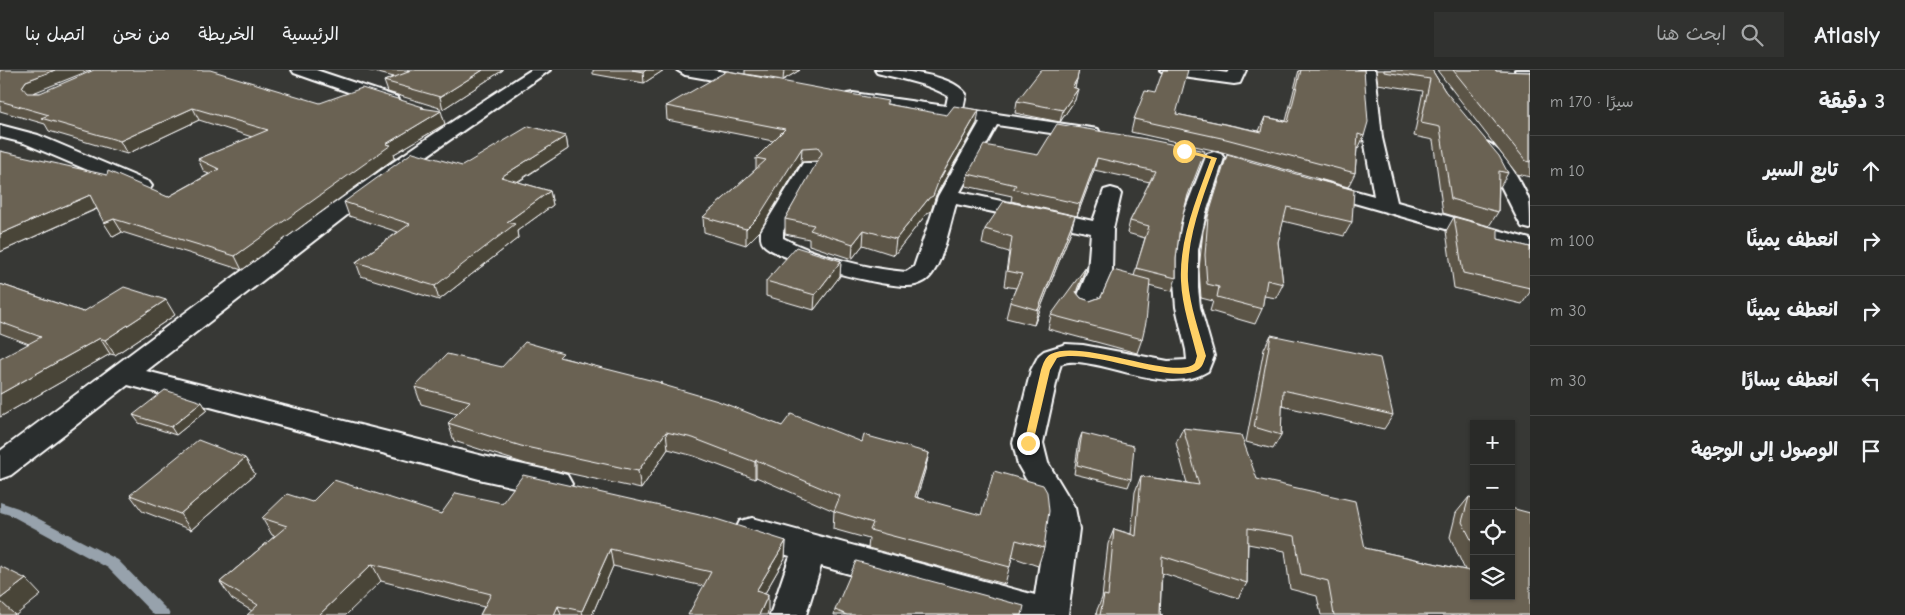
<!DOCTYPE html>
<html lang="ar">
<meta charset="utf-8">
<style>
body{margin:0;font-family:"Comic Neue","Playpen Sans Arabic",sans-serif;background:#313230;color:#f1f3f6;direction:rtl}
.controls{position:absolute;right:15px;bottom:15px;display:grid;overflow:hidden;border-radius:0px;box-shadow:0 1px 4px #0004}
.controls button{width:45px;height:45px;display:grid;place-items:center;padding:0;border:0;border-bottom:1px solid #454645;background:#292a28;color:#f1f3f6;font:25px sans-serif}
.stop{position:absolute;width:15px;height:15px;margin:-11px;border:4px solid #ffd166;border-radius:50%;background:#fff}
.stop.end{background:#ffd166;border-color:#fff;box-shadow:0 1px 5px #0008}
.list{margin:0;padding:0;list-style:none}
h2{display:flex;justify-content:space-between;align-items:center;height:65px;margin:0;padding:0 20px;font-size:21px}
h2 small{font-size:16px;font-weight:400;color:#a5a7a8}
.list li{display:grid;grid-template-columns:32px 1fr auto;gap:15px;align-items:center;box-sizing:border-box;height:70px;padding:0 20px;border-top:1px solid #454645}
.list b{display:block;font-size:19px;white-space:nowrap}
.list em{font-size:16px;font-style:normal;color:#a5a7a8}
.icon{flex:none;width:28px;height:28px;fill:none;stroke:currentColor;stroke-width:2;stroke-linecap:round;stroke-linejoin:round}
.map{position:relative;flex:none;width:1530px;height:545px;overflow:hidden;direction:ltr}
header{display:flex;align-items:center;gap:30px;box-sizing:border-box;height:70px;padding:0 25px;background:#292a28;border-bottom:1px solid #454645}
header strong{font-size:24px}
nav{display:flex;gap:28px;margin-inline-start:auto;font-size:18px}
.search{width:350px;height:45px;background:#313230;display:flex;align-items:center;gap:12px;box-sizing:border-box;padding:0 18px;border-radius:0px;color:#a5a7a8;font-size:19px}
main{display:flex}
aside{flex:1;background:#292a28}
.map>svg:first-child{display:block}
</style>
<header>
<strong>Atlasly</strong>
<div class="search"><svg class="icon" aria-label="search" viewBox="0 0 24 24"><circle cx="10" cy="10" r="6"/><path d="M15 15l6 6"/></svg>ابحث هنا</div>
<nav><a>الرئيسية</a><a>الخريطة</a><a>من نحن</a><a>اتصل بنا</a></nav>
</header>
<main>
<aside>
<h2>3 دقيقة<small>سيرًا · 170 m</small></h2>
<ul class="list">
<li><svg class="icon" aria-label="ahead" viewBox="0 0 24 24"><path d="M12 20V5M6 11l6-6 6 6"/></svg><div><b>تابع السير</b></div><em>10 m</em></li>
<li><svg class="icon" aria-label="right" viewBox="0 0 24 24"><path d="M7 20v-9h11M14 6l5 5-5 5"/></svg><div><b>انعطف يمينًا</b></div><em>100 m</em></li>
<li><svg class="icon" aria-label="right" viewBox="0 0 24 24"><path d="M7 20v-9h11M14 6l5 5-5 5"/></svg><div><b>انعطف يمينًا</b></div><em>30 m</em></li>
<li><svg class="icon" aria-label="left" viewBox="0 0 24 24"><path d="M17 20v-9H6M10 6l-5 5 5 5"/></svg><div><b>انعطف يسارًا</b></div><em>30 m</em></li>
<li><svg class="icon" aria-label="arrive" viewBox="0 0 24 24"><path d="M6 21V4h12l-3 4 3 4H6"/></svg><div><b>الوصول إلى الوجهة</b></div></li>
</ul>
</aside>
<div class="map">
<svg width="1530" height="545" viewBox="0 0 1530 545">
<rect width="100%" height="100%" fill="#373835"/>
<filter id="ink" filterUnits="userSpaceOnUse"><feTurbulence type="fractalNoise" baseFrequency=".02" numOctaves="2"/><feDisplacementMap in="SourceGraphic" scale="10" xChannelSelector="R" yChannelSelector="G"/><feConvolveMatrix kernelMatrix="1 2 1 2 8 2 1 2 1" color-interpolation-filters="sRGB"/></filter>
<g filter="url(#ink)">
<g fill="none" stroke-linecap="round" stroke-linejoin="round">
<path fill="#97a2ac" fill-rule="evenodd" d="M0,432L18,438L118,490L168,541L170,545H154L108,498L10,445L0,442Z"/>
<defs>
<path id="street" d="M292,0H316L397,27L400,31L397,35H385L294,3Z
M531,0H550L395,108L146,301L483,386L556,402L567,405L572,414L567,423L556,426L483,410L128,315L11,405L0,409V381C175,252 347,117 531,0Z
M677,0H713L753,7L759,8L761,12L759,16L753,17L685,5Z
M875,0C898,0 951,3 966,24L963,39L1098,59L1100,63L1098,67L1091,69L997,55L960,122L1093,151L1104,120L1111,118L1118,120L1121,124L1113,159L1112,201L1095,240L1086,243L1077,240L1074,235L1088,201L1091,163L956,134C950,153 942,201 925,211C920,214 913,216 907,216C883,217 780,191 764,175C760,171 761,166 761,161L803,93H817L820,97L783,161V168C816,186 869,199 906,202L914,197L938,126L980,52L847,32L844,28L847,24L853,23L946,36L948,26C926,13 901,9 877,3Z
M1160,0H1204L1228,3L1230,0H1246L1240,13L1234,14L1168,5Z
M1359,0H1375L1382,68L1397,132L1530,169V183L1312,121L1309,117L1312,113L1319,111L1374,126L1361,52Z
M1515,0H1530V7L1517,3Z
M0,55L38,65L149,112L152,116L149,120L142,122L135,120L24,73L0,67Z
M1486,72C1501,76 1524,116 1529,131C1530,139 1530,150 1530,159L1522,157L1519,152L1492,98L1476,78L1479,74Z
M1214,82L1221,84L1224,88L1206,143L1198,180V218L1200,237L1214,286L1208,301C1174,322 1126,300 1091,294C1081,292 1070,290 1061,294L1059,300L1043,373L1048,393L1075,438L1079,459L1068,545H996L821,496L806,545H770L790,486L740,471L735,461L740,451L752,448L1035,525L1045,459L1043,439L1018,395L1013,373L1031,300L1039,285L1044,281L1066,274L1083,275L1168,291L1187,290L1186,280L1176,237L1173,199L1184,143L1207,84Z"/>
</defs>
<use href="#street" stroke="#fff" stroke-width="4"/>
<use href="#street" fill="#2a2d2e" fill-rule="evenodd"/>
</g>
<path fill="#5b5447" stroke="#fff" d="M0,0L35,23L423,37L424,38L445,54L394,84L395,88L242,200L122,162L113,167L97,139L0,182V81L168,127L209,104L204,102L198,89L252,67L199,50L127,84L49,61L45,54L0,41Z
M366,0H503L443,39L388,22L384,11L394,7Z
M593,0H664L644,13L593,4Z
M745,0H800L783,10L745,4Z
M1079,0L1075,18V30L1060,52L1015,43L1017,31Z
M1299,0H1364V66L1358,79L1357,78L1355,103L1348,117L1222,82L1131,62L1134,49L1155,23L1176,44L1259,61L1265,47L1286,51Z
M1376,0H1432L1445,21L1508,103L1500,117H1499L1498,142L1489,156L1443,143L1433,70L1414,66L1423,21L1378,14Z
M1437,0H1496V1L1530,2V107L1517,104Z
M888,34L977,53L936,125L931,141L927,143L894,185L863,175L852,189L809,175V169L785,164V149L818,92L817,91L801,92L759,162L746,175L704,162L703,147L756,99V88L773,71L667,50L666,36Z
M566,66L568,79L518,112L550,121L553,135L517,161L518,168L439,230L361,206L356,192L398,162L349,146L344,132L462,96Z
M1146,69L1188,125L1180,156L1176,189V208L1172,221L1149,215L1142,269L1137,283L1048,259L1051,245L1082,210L1077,223L1081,228L1090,231L1101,227L1134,206L1145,168L1127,163L1130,151L1150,112L1094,100L1077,146L1011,131L1012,126L966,116L968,104L1038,85Z
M1227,85L1352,152L1344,166L1283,151L1278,172L1283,214L1276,228L1264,226L1262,239L1255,254L1210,241L1213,231L1201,228L1199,199L1203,161L1222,98Z
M1454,147L1498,169L1530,177V222L1522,234L1454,218L1446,161Z
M985,159L1071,161L1034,255L1006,248L1010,232L1016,218L1004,216L1009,182L982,174Z
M841,191L840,206L814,240L766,226V211Z
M0,214L83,242L175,245L115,285L110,284L0,347L29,274L0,263Z
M1271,265L1393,345L1384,359L1282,336L1281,365L1273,379L1246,372L1264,279Z
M564,288L662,315L782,356L862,372L929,383L925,400L917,427L1044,478L1038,496L1012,487L1005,514L868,478L869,469L833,459L834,441L756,407L755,409L694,386L668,379L641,419L526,394L454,371L448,353L457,344L421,334L415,317L502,297Z
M202,332L207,340L176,365L139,353L133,345Z
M1183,358L1257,409L1365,478L1465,500L1450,467L1456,443L1469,427L1474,429V526L1530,545H1321L1317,526L1290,519L1285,481L1248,474L1247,513L1238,528L1162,503L1160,544L1163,545H1096L1097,540L1102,528L1108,474L1114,459L1131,464L1135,422L1141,406L1187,413L1176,373Z
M1082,363L1131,409L1128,417L1074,404L1079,371Z
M245,388L255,404L191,460L142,441L130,425Z
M312,432L441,444L502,433L786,471L785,488L765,523L768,541L703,516L613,496L592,545H480L484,537L381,511L252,541L232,529L220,512L275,466L272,465L262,448Z
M835,540L1022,545H834Z"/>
<path fill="#4a4539" stroke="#fff" d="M55,0H91L33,23L29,29L22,17L26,11Z
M483,0H503L443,39L440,27Z
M646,0H664L644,13L643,2Z
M784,0H800L783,10Z
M1077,9L1074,21L1072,17Z
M1078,19L1075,30L1060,52L1063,40Z
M193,38L199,50L127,84L120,71Z
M979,40L977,53L936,125L931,141L927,143L894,185L896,169L929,128Z
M441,41L445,54L394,84L395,88L242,200L235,186L386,74Z
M566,66L568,79L504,120L501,107Z
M802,78L801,92L759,162L746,175V159Z
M1097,88L1094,100L1077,146L1080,134Z
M550,121L553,135L517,161L518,168L439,230L435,216L507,152Z
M90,125L98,138L0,182V164Z
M1075,146L1071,161L1034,255L1038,240Z
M114,149L122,162L113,167L104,153Z
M864,160L863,175L852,189L853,174Z
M841,191L840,206L814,240L815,225Z
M1086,197L1082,210L1072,236L1076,222Z
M166,230L175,245L115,285L105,270Z
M100,268L110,284L0,347V324Z
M202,332L207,340L176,365L171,357Z
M666,362L668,379L641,419L638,401Z
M929,383L925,400L912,444L915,427Z
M245,388L255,404L191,460L180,444Z
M756,390V407L755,409V392Z
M786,471L785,488L757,537L756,521Z
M610,479L613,496L592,545H583L582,541Z
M372,494L381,511L346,545H319Z
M26,509L41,525L16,545H14L0,531V529Z
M768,525V541L767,545H759Z
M558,536L561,545H554Z"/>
<path fill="#6a6252" stroke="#fff" d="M0,0H55L26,11L22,17L27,23H40L94,0H210L320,33L362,18L423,37L421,38L441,41L386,74L391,75L235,186L114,149L104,153L90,125L0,164V81L107,105L108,101L168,127L219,99L198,89L268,60L193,38L120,71L41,48L49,45L0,31Z
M407,0H483L440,27L384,11L411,1Z
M632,0H646L643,2Z
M1041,0H1079L1077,9L1072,17L1078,19L1063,40L1017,31Z
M1163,0H1188L1176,44L1262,62L1265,47L1288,52L1301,0H1364L1368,52L1364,66L1358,64L1355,103L1226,69L1134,49L1145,21L1155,23Z
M1384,0H1432L1445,21L1499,86L1508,103L1499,101L1498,142L1451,129L1440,57L1421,53L1430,9L1384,2Z
M1453,0H1496V1L1530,2V92L1526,91Z
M727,1L888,31L886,34L947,45L954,36L979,40L939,110L933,126L929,128L896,169L864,160L853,174L810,160L814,155L785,149L822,83L818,77L802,78L759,146L746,159L703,147L766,90L756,88L785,59L666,36Z
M1057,54L1146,69L1205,81L1188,125L1180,156L1176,189V208L1136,198L1149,156L1130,151L1155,101L1097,88L1080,134L1013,119L1016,115L968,104L984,75L1038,85Z
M529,56L566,66L501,107L550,121L507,152L515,154L435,216L356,192L410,154L344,132L413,82L462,96Z
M1227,85L1354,120L1352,152L1287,137L1278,172L1283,214L1267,210L1262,239L1217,227L1219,217L1207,214L1205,185L1208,147Z
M1004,131L1075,146L1038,240L1010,232L1022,204L1007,201L1012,167L985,159Z
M1454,147L1498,159V169L1530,177V218L1463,203Z
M796,177L841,191L815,225L766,211Z
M1086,197L1076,222L1081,228L1090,231L1101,227L1113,200L1150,210L1146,252L1142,269L1051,245Z
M0,214L83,242L124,217L166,230L105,270L100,268L0,324V289L41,267L0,252Z
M1271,265L1380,288L1393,345L1283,320L1281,365L1254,357Z
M525,272L563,283L559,287L662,313L660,314L718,331L782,356L791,344L862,372L864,365L929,383L915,427L981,445L994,401L1043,415L1047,422L1049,441L1044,478L1016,470L1010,497L870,460L873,453L834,441L840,426L756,390L755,392L693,368L666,362L638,401L521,376L448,353L470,331L415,317L447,284L502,297Z
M165,320L202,332L171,357L133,345Z
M1183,358L1241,365L1257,409L1355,431L1365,478L1474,502V526H1511V438L1530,443V545H1334L1328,511L1301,504L1295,466L1248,458L1247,513L1162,486L1160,544L1163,545H1100L1104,525L1108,526L1114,459L1136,466L1141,406L1199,415Z
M1082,363L1134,376L1131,409L1077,395Z
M198,370L245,388L180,444L130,425Z
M523,405L713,448L786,471L756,521L768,525L759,545H688L711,502L610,479L582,541L558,536L554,545H480L491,524L372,494L319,545H247L258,535L220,512L287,456L262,448L287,424L312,432L334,410L441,444L456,423L502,433Z
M1469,427L1474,429V475L1462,452Z
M856,491L1024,536L1022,545H847L835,540Z
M0,496L26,509L0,529Z
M0,531L15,545H0Z"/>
</g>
<path fill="#ffd166" d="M1184,79L1217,88C1203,127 1186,168 1188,211C1190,236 1199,261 1206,286C1204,291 1203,296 1199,299C1173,317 1092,277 1057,288L1050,300L1033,373L1028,377L1025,376L1024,373L1041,300C1043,294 1045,287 1051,284C1081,268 1178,312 1195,293L1197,286C1191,261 1182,236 1181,211C1179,169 1197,128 1211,89L1182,82Z"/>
</svg>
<div class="controls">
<button>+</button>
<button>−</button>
<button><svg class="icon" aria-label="locate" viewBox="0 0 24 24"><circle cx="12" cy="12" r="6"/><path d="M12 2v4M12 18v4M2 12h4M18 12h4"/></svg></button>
<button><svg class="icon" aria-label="layers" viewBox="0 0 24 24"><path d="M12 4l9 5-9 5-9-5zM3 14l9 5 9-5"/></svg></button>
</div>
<div class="stop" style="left:1184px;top:81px"></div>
<div class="stop end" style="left:1028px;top:373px"></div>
</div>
</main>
